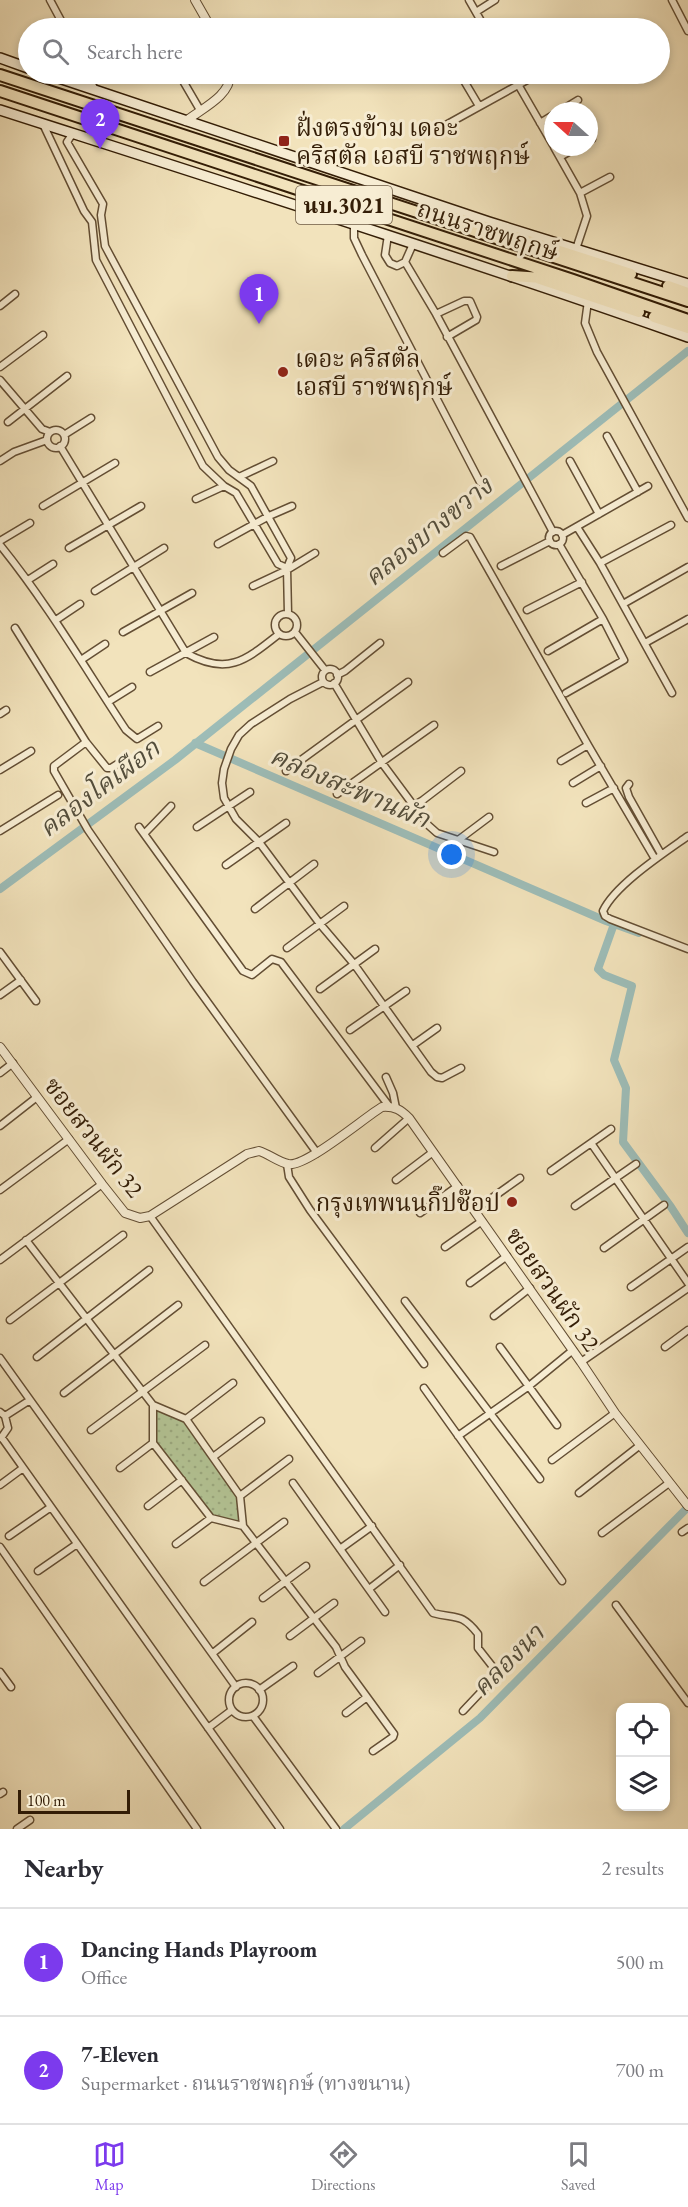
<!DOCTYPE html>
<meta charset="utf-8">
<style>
body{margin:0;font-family:"EB Garamond","Noto Serif Thai",serif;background:#f2f2f3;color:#2b2b33}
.controls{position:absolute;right:18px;bottom:18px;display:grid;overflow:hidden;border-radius:12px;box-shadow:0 3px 9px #0003}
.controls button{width:54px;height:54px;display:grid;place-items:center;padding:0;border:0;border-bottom:2px solid #e1e1e2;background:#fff;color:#2b2b33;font:30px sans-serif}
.compass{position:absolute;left:544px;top:102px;width:54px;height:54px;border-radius:50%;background:#fff;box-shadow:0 3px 9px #0003;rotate:291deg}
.scale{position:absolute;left:18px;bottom:15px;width:112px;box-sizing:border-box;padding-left:6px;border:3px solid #331d06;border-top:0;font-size:16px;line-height:21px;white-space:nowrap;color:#331d06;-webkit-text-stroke:4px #f7edd3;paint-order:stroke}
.you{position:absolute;left:452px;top:855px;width:21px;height:21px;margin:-15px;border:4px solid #fff;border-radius:50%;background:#1a73e8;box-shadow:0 0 0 9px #1a73e833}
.badge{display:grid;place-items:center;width:39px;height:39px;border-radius:50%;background:#7c3aed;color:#fff;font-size:20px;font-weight:700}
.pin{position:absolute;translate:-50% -50px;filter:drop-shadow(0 2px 3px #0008)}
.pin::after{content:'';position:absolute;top:32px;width:21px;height:18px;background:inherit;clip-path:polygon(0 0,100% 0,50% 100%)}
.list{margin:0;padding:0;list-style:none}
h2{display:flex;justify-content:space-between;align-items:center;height:78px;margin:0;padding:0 24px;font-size:26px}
h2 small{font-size:20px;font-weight:400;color:#7c7c81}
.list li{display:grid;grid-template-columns:39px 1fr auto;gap:18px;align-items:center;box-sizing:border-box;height:108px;padding:0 24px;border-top:2px solid #e1e1e2}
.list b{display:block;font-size:22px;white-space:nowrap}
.list p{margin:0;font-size:20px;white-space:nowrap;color:#7c7c81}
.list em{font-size:20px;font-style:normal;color:#7c7c81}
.icon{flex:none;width:33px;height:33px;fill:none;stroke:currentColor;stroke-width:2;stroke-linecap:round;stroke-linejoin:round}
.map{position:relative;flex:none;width:688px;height:1829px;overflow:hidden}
.search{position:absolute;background:#fff;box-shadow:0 3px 9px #0003;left:18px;right:18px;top:18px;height:66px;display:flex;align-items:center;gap:15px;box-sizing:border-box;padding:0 21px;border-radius:33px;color:#7c7c81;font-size:22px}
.sheet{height:294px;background:#fff}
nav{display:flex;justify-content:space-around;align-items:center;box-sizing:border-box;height:84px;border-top:2px solid #e1e1e2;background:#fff;font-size:16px;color:#7c7c81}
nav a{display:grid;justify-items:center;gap:3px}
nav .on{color:#7c3aed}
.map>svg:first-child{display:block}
</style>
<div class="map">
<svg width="688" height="1829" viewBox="0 0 688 1829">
<defs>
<pattern id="park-dots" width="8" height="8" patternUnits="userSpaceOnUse" patternTransform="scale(1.5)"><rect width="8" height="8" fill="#b4c596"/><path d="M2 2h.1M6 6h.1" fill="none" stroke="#9ba980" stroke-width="1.8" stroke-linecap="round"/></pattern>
</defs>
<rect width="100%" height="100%" fill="#f2e3bc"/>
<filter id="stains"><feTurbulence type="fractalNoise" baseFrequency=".00333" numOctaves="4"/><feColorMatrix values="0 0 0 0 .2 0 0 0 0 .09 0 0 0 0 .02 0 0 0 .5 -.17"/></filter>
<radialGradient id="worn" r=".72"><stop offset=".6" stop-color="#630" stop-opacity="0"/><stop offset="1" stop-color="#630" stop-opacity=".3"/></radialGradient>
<path fill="url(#park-dots)" stroke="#74714e" stroke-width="1.5" d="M153,1405L186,1419L240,1496L243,1526L211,1518L153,1443Z"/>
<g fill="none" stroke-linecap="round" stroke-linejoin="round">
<path stroke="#9dbdb8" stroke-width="8" d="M195,743L606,921L639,933
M0,889L175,760L688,351
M614,924L598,969L604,975L632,986L614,1060L626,1088L623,1142L671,1207L688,1233
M344,1829L480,1718L688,1507"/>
<defs>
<path id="minor" d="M50,0L65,28
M469,0L485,28
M672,0L688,31
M476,12L495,0
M531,28L535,26
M87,74L94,88
M179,74L200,110
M460,74L479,106
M512,74L553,145
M560,111L578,100
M540,123L553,115
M43,124L84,211L92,222L96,260L203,466L224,486L236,493L278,564L287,568
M435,131L538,74
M73,133L67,142L103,204L101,215L105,246L218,457L229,470L251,486L291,558L287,568L288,614
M589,141L592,139
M554,147L580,193L587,216L576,249
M560,157L577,147
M580,193L610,177
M354,224V238L362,255L480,482
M388,235L385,255L390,263L397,266L405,262L413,244
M405,262L436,314L553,532
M588,301L585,323L597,352L688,518
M0,306L15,294
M436,314L464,301H470L477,317L476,320L447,337
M0,367L43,335
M0,380L42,429L50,432
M8,422L67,376
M47 439a9 9 0 1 1 18 0a9 9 0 1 1-18 0Z
M64,435L91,418
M607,436L638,492
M60,446L186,653C227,676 245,661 279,634
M0,461L14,452L47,440
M570,461L599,514
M239,477L273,461
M196,499L224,486
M43,506L115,463
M577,527L600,563L672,693
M549 538a7 7 0 1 1 14 0a7 7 0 1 1-14 0Z
M562,535L648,486
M0,541L30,523
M218,544L269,516L292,506
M559,544L603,619L624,660L566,693
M0,545C47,603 85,668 126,730L137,739L158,726
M69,548L141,506
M443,553L466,536L470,537L588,745
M600,563L671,525
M501,566L550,541
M28,580L53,564
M253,586L287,570L315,553
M95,591L164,548
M623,604L688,567
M527,610L582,582
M275 625a11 11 0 1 1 22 0a11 11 0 1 1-22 0Z
M56,620L80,604
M15,628L86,742L54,766V771L88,830L193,982L317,1153
M123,632L192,593
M295,632L325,670
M645,643L688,619
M548,651L603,619
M81,660L105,644
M322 677a8 8 0 1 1 16 0a8 8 0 1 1-16 0Z
M150,672L214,637
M337,675L345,671L380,643
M323,682L290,699L251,724L239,735L231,749L224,769L222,783L224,798L236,819L259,842L320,924L354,964L431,1072L437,1077L442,1078L461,1068
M334,683L382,763L428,825L437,833L494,852
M108,702L132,687
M0,714L6,710
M86,742L107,768H111L127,758
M561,761L588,745L655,859
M0,770L31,751
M286,771L408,682
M573,783L601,766
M629,784L626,788L629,797L661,854
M337,794L434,725
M586,803L614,788
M398,815L423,800L461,771
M139,827L243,971L252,975L272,959L281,962L389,1106
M197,827L250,792
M0,831L58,795
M144,834L171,806
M688,836C664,853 615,885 603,911L605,916L610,919L688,949
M457,841L489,817
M226,865L286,823
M255,909L314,864
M287,948L344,906
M0,952L36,1001
M320,989L375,949
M0,995L21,980
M350,1030L406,991
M413,1045L437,1028
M0,1073L13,1063
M386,1077L393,1093L396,1108
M0,1126L37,1097
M591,1143L688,1283
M375,1148L409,1118
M287,1164L289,1177L310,1210L424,1364
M551,1171L611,1129
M396,1180L433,1152
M0,1190L69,1139
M575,1206L636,1164
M475,1210L520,1178
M420,1213L458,1186
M150,1216L433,1613C455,1619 461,1612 478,1634V1648L496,1671V1676L463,1711
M26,1240L153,1405L186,1419L240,1496L243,1526L336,1647L345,1667L394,1734L393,1737L373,1751
M445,1247L482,1221
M604,1248L664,1205
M0,1260L102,1184
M470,1283L507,1256
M631,1287L688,1247
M405,1301L540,1479
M494,1316L530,1288
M10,1320L123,1235
M500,1347L557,1425
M665,1347L688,1330
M37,1357L149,1270
M0,1358L236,1687
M581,1362L688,1288
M424,1388L562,1581
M64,1393L178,1305
M153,1405V1443L211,1518L243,1526
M0,1412L5,1416L8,1428L1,1438
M5,1416L30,1400
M186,1419L233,1383
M91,1430L205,1345
M458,1436L529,1386L573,1350
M2,1438L280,1829
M213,1457L261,1421
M552,1460L615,1413
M120,1468L153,1443
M293,1483L385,1612
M0,1485L23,1468
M579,1493L639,1446
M240,1496L289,1459
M148,1506L182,1480
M682,1532L688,1528
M602,1533L669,1483
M9,1536L51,1507
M176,1544L211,1518
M0,1547L197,1829
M340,1549L372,1526
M38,1571L77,1544
M204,1582L284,1522
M369,1589L400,1565
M263,1598L306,1566
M616,1605L688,1703
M290,1636L334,1603
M213,1653L252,1622
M0,1672L11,1687
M318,1673L361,1641
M229 1700a17 17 0 1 1 34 0a17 17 0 1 1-34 0Z
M259,1690L293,1666
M346,1713L367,1697
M253,1716L336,1829
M208,1728L232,1710
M0,1794L3,1792
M17,1829L30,1820"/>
<path id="tertiary" d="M195,0L211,28
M186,121C201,109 231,96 230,74
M0,1047L102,1184L125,1213L140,1218L150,1216L247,1154L259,1151C269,1154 278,1162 288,1164C305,1168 365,1117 382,1107C395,1106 401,1110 409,1118L581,1362L615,1413L688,1506"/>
<path id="secondary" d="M0,58L28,68
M47,74L489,222L688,284
M0,110C230,184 460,257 688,337"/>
<path id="primary" d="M0,75L688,301
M0,91L573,280L688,320
M457,218L631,274
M512,276L543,278
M537,278L639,312
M668,286L688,293
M654,317L688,328"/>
</defs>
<use href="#minor" stroke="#634e34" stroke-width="9"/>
<use href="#tertiary" stroke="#634e34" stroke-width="10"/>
<use href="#secondary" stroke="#331d06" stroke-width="12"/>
<use href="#primary" stroke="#331d06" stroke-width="14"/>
<use href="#minor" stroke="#f7edd3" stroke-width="6"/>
<use href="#tertiary" stroke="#f7edd3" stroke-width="8"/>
<use href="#secondary" stroke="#f7edd3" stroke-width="9"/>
<use href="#primary" stroke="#f2e3bc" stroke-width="10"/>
</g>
<g fill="#8f2418" stroke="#f7edd3" stroke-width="2">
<rect x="278" y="135" width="12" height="12" rx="3"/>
<circle cx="283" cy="372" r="6"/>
<circle cx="512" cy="1202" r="6"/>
</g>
<g text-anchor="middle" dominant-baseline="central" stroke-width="6" stroke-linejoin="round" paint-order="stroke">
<rect fill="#f7edd3" stroke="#6e5b44" stroke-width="1.5" x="296" y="186" width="96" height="38" rx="4.5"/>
<g font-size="22" font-weight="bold" fill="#331d06">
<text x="344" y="205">นบ.3021</text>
</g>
<g font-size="24" fill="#331d06" stroke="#f7edd3" text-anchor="start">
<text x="296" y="127">ฝั่งตรงข้าม เดอะ<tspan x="296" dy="28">คริสตัล เอสบี ราชพฤกษ์</tspan></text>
<text x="295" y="358">เดอะ คริสตัล<tspan x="295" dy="28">เอสบี ราชพฤกษ์</tspan></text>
<text x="500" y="1202" text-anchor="end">กรุงเทพนนกิ๊ปช๊อป</text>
</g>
<g font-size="24" fill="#331d06" stroke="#f7edd3">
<text transform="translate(488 230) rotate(18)">ถนนราชพฤกษ์</text>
<text transform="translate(94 1137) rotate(52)">ซอยสวนผัก 32</text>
<text transform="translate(553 1289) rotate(55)">ซอยสวนผัก 32</text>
</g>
<g font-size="26" font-style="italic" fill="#534d3b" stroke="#f7edd3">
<text transform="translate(428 531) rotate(-39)">คลองบางขวาง</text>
<text transform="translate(350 787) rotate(23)">คลองสะพานผัก</text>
<text transform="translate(99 788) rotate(-37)">คลองโคเผือก</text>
<text transform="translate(508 1660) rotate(-45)">คลองนา</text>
</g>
</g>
<rect width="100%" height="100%" filter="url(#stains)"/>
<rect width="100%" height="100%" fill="url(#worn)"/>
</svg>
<div class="controls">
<button><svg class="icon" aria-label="locate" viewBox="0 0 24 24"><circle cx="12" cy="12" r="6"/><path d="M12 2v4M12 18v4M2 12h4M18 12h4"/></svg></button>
<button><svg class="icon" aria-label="layers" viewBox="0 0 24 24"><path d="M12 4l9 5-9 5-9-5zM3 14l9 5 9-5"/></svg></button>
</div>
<svg class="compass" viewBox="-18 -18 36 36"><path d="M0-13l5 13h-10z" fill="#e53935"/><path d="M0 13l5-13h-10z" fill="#7c7c81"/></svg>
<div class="scale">100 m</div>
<div class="you"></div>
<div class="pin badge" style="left:259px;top:324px">1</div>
<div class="pin badge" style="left:100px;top:149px">2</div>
<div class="search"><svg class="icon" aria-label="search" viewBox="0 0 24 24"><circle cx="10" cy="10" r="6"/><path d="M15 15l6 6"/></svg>Search here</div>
</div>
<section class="sheet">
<h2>Nearby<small>2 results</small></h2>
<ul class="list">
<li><span class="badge">1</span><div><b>Dancing Hands Playroom</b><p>Office</p></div><em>500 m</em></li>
<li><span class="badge">2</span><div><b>7-Eleven</b><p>Supermarket · ถนนราชพฤกษ์ (ทางขนาน)</p></div><em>700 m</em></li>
</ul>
</section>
<nav>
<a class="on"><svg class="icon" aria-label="map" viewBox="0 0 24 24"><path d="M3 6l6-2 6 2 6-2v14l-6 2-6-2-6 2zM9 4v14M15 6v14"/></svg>Map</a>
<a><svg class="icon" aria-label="directions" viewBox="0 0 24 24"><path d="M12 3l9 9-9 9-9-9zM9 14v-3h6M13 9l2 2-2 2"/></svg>Directions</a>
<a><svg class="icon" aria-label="saved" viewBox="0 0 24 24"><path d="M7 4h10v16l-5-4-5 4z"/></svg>Saved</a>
</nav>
